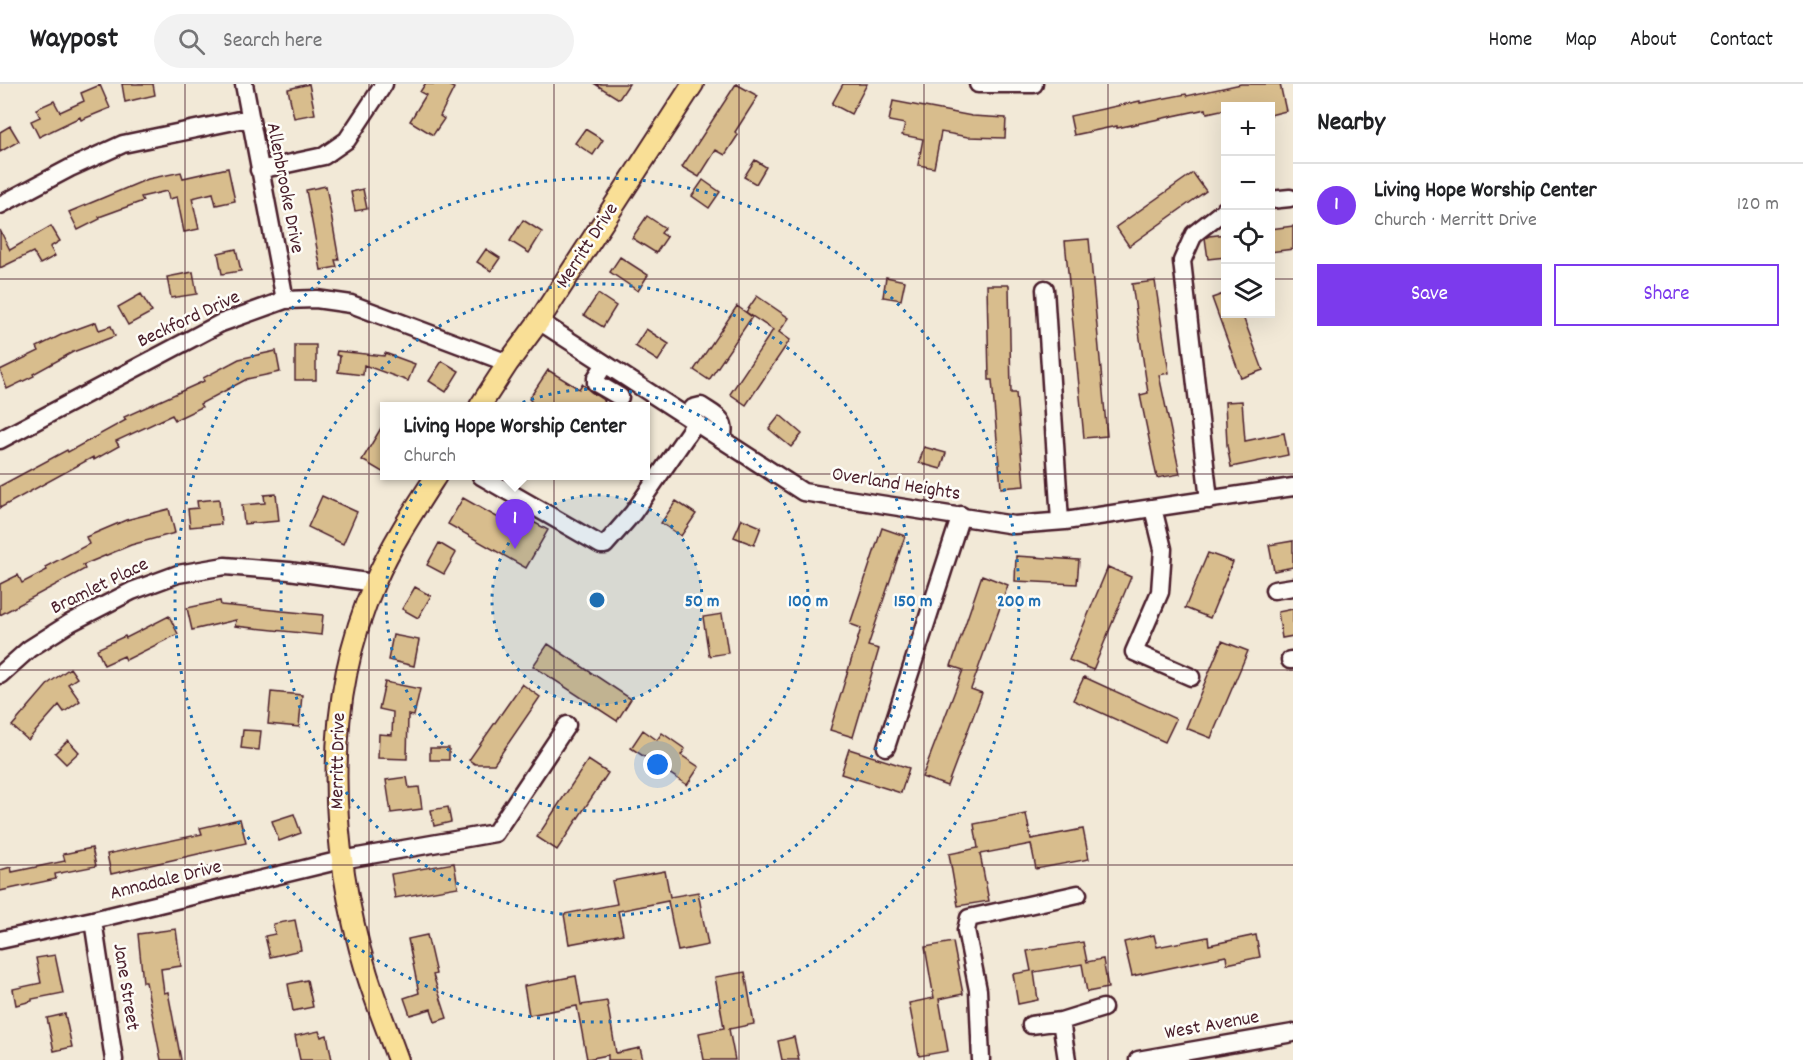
<!DOCTYPE html>
<meta charset="utf-8">
<style>
body{margin:0;font-family:Dekko,sans-serif;background:#f2f2f2;color:#202124}
.controls{position:absolute;right:18px;top:18px;display:grid;overflow:hidden;border-radius:0px;box-shadow:0 6px 24px #0002}
.controls button{width:54px;height:54px;display:grid;place-items:center;padding:0;border:0;border-bottom:2px solid #e0e0e0;background:#fff;color:#202124;font:30px sans-serif}
.you{position:absolute;left:658px;top:681px;width:21px;height:21px;margin:-15px;border:4px solid #fff;border-radius:50%;background:#1a73e8;box-shadow:0 0 0 9px #1a73e833}
.badge{display:grid;place-items:center;width:39px;height:39px;border-radius:50%;background:#7c3aed;color:#fff;font-size:20px;font-weight:700}
.pin{position:absolute;translate:-50% -50px;filter:drop-shadow(0 2px 3px #0008)}
.pin::after{content:'';position:absolute;top:32px;width:21px;height:18px;background:inherit;clip-path:polygon(0 0,100% 0,50% 100%)}
.popup{position:absolute;left:380px;top:318px;width:270px;height:78px;box-sizing:border-box;display:grid;place-content:center;border-radius:0px;background:#fff;filter:drop-shadow(0 2px 4px #0005);font-size:20px;white-space:nowrap;color:#757577}
.popup b{font-size:22px;color:#202124}
.popup::after{content:'';position:absolute;left:50%;top:100%;margin-left:-12px;border:12px solid transparent;border-top-color:#fff}
.list{margin:0;padding:0;list-style:none}
h2{display:flex;justify-content:space-between;align-items:center;height:78px;margin:0;padding:0 24px;font-size:26px}
h2 small{font-size:20px;font-weight:400;color:#757577}
.list li{display:grid;grid-template-columns:39px 1fr auto;gap:18px;align-items:center;box-sizing:border-box;height:84px;padding:0 24px;border-top:2px solid #e0e0e0}
.list b{display:block;font-size:22px;white-space:nowrap}
.list p{margin:0;font-size:20px;white-space:nowrap;color:#757577}
.list em{font-size:20px;font-style:normal;color:#757577}
.actions{display:flex;gap:12px;padding:18px 24px}
.actions a{flex:1;padding:14px 0;border:2px solid #7c3aed;border-radius:0px;text-align:center;font-size:21px;color:#7c3aed}
.actions .main{background:#7c3aed;color:#fff}
.icon{flex:none;width:33px;height:33px;fill:none;stroke:currentColor;stroke-width:2;stroke-linecap:round;stroke-linejoin:round}
.map{position:relative;flex:none;width:1293px;height:976px;overflow:hidden}
header{display:flex;align-items:center;gap:36px;box-sizing:border-box;height:84px;padding:0 30px;background:#fff;border-bottom:2px solid #e0e0e0}
header strong{font-size:28px}
nav{display:flex;gap:33px;margin-inline-start:auto;font-size:21px}
.search{width:420px;height:54px;background:#f2f2f2;display:flex;align-items:center;gap:15px;box-sizing:border-box;padding:0 21px;border-radius:33px;color:#757577;font-size:22px}
main{display:flex}
aside{flex:1;background:#fff}
.map>svg:first-child{display:block}
</style>
<header>
<strong>Waypost</strong>
<div class="search"><svg class="icon" aria-label="search" viewBox="0 0 24 24"><circle cx="10" cy="10" r="6"/><path d="M15 15l6 6"/></svg>Search here</div>
<nav><a>Home</a><a>Map</a><a>About</a><a>Contact</a></nav>
</header>
<main>
<div class="map">
<svg width="1293" height="976" viewBox="0 0 1293 976">
<rect width="100%" height="100%" fill="#f2e9d7"/>
<filter id="ink" filterUnits="userSpaceOnUse"><feTurbulence type="fractalNoise" baseFrequency=".0167" numOctaves="2"/><feDisplacementMap in="SourceGraphic" scale="12" xChannelSelector="R" yChannelSelector="G"/><feConvolveMatrix kernelMatrix="1 2 1 2 8 2 1 2 1" color-interpolation-filters="sRGB"/></filter>
<g filter="url(#ink)">
<path fill="#d8bd8d" stroke="#4a1f2b" stroke-width="1.5" d="M122,0H153L155,11L125,18Z
M309,0L315,30L294,34L288,5Z
M425,0H446L454,4L440,32L444,35L433,51L410,37L426,11L420,8Z
M595,0H629L619,15Z
M736,0L758,12L735,48L738,51L725,71L716,66L699,93L682,83Z
M843,0H867L851,30L832,20Z
M1241,0H1280L1286,27L1270,31V22H1226V25L1207,29L1206,25L1117,44V42L1074,51L1070,32L1140,17V19L1186,10L1187,12Z
M100,1L110,24L81,36L80,33L39,53L31,37L40,33L36,25L54,17L60,28L84,17L81,9Z
M893,17L972,32L1006,34L1005,54L968,53L941,48L934,84L918,81L923,55L902,51L905,40L889,37Z
M10,42L19,57L0,68V48Z
M585,45L603,56L593,71L575,59Z
M755,76L766,83L756,100L744,93Z
M228,84L235,117L216,121L213,109L192,114L199,145L184,148L177,113L169,115L167,107L141,113L143,117L99,133L100,135L78,146L69,128L148,95L181,88L183,94Z
M1193,89L1206,107L1129,162L1116,143Z
M703,96L720,108L709,124L692,112Z
M326,102L339,176H335L337,183L321,186L306,106Z
M363,105L367,125L355,127L351,108Z
M647,132L665,144L661,149L667,153L656,169L632,154Z
M523,136L542,148L529,169L510,157Z
M51,142L60,157L50,163L55,172L40,180L33,168L0,184V146L10,166Z
M1293,142V165L1270,168V145Z
M1226,150V173L1208,175L1205,154L1209,152Z
M1089,155L1107,352L1084,354L1065,157Z
M236,165L241,187L222,190L218,169Z
M486,165L500,174L491,187L477,178Z
M620,173L648,191L638,207L610,188Z
M193,188L197,210L171,214L167,193Z
M886,193L905,197L901,216L883,213Z
M1155,197L1169,289L1159,291L1180,390L1157,394L1140,311L1148,309L1132,200Z
M987,201H1009L1011,309H1016L1024,402L1001,404L992,296H989Z
M1226,209V230H1242L1263,286L1241,294L1212,214Z
M141,210L152,228L128,241L118,223Z
M598,210L616,222L603,243L584,231Z
M757,212L789,234L779,248L790,256L746,321L730,310L773,246L746,228Z
M737,222L752,233L709,296L694,286Z
M96,238L99,246L111,242L115,252L73,268L33,290L34,292L7,305L0,286L39,267L37,263L63,250Z
M646,245L669,260L658,277L635,262Z
M295,261H316V296H295Z
M276,267L280,288L247,295L200,320L202,323L175,336L172,331L116,357L119,362L94,376L93,373L0,424V402L67,366L68,368L126,336L124,333L204,297L203,294L239,275Z
M337,267L384,272L385,269L415,280L408,297L364,281L363,291L338,288L340,272L336,271Z
M442,277L459,287L446,308L429,297Z
M548,286L579,305L582,300L591,308L605,317L602,322H529L532,318L529,315Z
M1242,317L1245,357L1284,349L1288,371L1231,383L1227,361L1225,318Z
M780,331L802,350L791,363L769,345Z
M384,339V389L362,376Z
M924,363L946,369L941,385L919,379Z
M276,410L279,437L244,440L242,421L265,419L264,411Z
M322,412L357,428L343,460L308,443Z
M463,414L502,436L511,421L528,431L526,434L548,446L526,484L448,440Z
M219,415L221,440L190,443L188,425L198,424L197,417Z
M676,417L696,430L681,452L661,439Z
M169,425L175,449L131,461L83,481L85,485L0,531V500L18,491L22,499L47,486L45,483L89,460L86,453L126,436Z
M742,435L761,443L754,461L734,453Z
M882,444L905,452L868,562L879,565L853,653L830,646L861,544L850,540Z
M1293,457V483L1274,487L1269,461Z
M439,459L456,469L444,490L427,481Z
M1208,469L1233,478L1210,534L1185,524Z
M1016,472L1079,476L1077,500L1015,497Z
M1108,483L1131,493L1093,586L1069,576Z
M982,491L1008,501L971,605L982,609L947,702L922,693L963,586L951,582Z
M415,503L431,512L418,534L402,525Z
M220,517L221,521L323,531L321,551L235,542L236,536L192,546L187,524Z
M1293,525V552L1282,554L1278,528Z
M722,530L728,569L709,572L703,533Z
M169,532L178,550L126,576L124,572L104,581L97,565L125,552L126,554Z
M393,551L419,556L414,582L388,576Z
M1222,557L1248,567L1211,654L1186,644Z
M548,560L631,615L617,637L533,582Z
M70,584L77,594L68,600L80,617L64,628L59,621L28,656L12,642L49,599Z
M1084,593L1176,635L1165,658L1073,616Z
M385,598L420,605L414,632L408,631L407,675L378,674L379,650L392,651L393,628L379,625Z
M522,600L540,613L494,680H475L469,676Z
M271,608L302,611L299,643L268,640Z
M243,646L261,647L259,666L241,664Z
M643,646L657,656L662,649L685,665L681,671L699,683L687,701L631,664Z
M68,656L79,668L66,680L55,669Z
M430,664H449V676H430Z
M849,665L909,684L901,709L841,690Z
M588,676L608,689L557,766L537,753Z
M407,693L409,704L419,703L422,725L391,729L386,696Z
M448,723L451,738L434,742L431,726Z
M294,730L301,749L279,757L272,737Z
M1026,730L1031,755L1083,745L1089,775L1036,785L1031,760L980,770L989,817L958,822L949,770L978,764L974,740Z
M240,735L246,759L111,790L107,770L202,750L200,744Z
M92,764L96,782L55,790L56,795L0,807V786L11,783L12,788L65,777L63,770Z
M454,779L458,803L395,814L391,790Z
M665,787L670,813L698,808L708,861L678,867L668,817L618,827L623,850L569,860L564,830L617,820L612,797Z
M295,836L301,866L270,873L265,852L275,850L273,840Z
M176,845L181,882L161,885L164,909L168,908L181,976H161L146,898H143L138,850Z
M427,851L436,890L433,891L447,934L435,938L431,925L410,931L404,914L419,909L408,855Z
M1154,851L1157,863L1208,853L1209,861L1256,851L1260,873L1227,880L1226,872L1132,892L1124,858Z
M953,858L963,910L939,915L948,967L919,972L909,919L934,914L925,863Z
M1083,858L1087,878L1103,875L1108,904L1087,908L1082,880L1034,888L1038,916L1018,920L1013,890L1031,887L1027,867Z
M55,871L63,909L32,915V917L16,921L13,905L41,899L36,874Z
M745,888L754,940L729,945L735,976H704L699,949L724,944L715,893Z
M576,892L581,921L607,917L616,969L640,964L643,976H608V971L587,975L577,922L529,931L524,902Z
M307,896L313,923L293,927L288,900Z
M65,930L72,963L54,967L47,934Z
M319,947L321,953L327,951L332,976H300L295,952Z
M794,953L799,976H782L778,957Z"/>
<g fill="none" stroke-linecap="round" stroke-linejoin="round">
<defs>
<path id="minor" d="M244,0L285,216
M978,0H1034
M259,86L324,72L347,56L384,0
M1270,116L1290,114
M0,121L70,84L123,60L249,34
M1045,205L1060,437
M539,237L803,408L1014,441L1065,437L1293,403
M605,280L596,294V299L620,313
M687,332L693,324L701,322C716,332 728,335 722,355
M0,356L221,239L285,216L316,215L351,220L508,279
M481,392L601,461H605L633,429L696,338
M1209,416L1182,177L1194,150L1226,125
M1153,424L1163,465L1160,508L1134,568L1191,593
M1274,506L1293,503
M1290,576H1293
M0,591L29,565L70,539L132,507L178,490L225,482L289,487L374,499
M886,663L961,431
M93,836L114,976
M0,856L93,836L341,776L495,749L567,641
M1031,941L1061,937
M981,976L978,906L966,846L969,834L1078,810
M1067,976L1061,937L1103,924
M1138,976L1293,949"/>
<path id="major" d="M480,322L508,279L539,237L693,0
M398,976C388,948 376,919 367,890C329,764 321,621 375,498C391,461 414,426 436,392"/>
</defs>
<use href="#minor" stroke="#4a1f2b" stroke-width="21"/>
<use href="#major" stroke="#4a1f2b" stroke-width="24"/>
<use href="#minor" stroke="#fdfcf7" stroke-width="16"/>
<use href="#major" stroke="#f9df96" stroke-width="20"/>
</g>
</g>
<path fill="none" stroke="#4a1f2b" stroke-width="1.5" stroke-opacity="0.55" d="M185,0V976M369,0V976M554,0V976M739,0V976M924,0V976M1108,0V976M0,195H1226M1270,195H1293M0,390H1293M0,586H1293M0,781H1293"/>
<circle cx="597" cy="516" r="105" fill="#1f6fb2" fill-opacity=".12"/>
<g fill="none" stroke="#1f6fb2" stroke-width="3" stroke-dasharray="3 6">
<circle cx="597" cy="516" r="105"/>
<circle cx="597" cy="516" r="211"/>
<circle cx="597" cy="516" r="316"/>
<circle cx="597" cy="516" r="422"/>
</g>
<g text-anchor="middle" dominant-baseline="central" stroke-width="5" stroke-linejoin="round" paint-order="stroke">
<g font-size="20" fill="#4a1f2b" stroke="#fdfcf7">
<text transform="translate(284 104) rotate(79)">Allenbrooke Drive</text>
<text transform="translate(588 162) rotate(-57)">Merritt Drive</text>
<text transform="translate(189 236) rotate(-25)">Beckford Drive</text>
<text transform="translate(896 401) rotate(9)">Overland Heights</text>
<text transform="translate(100 503) rotate(-26)">Bramlet Place</text>
<text transform="translate(339 677) rotate(-89)">Merritt Drive</text>
<text transform="translate(166 797) rotate(-14)">Annadale Drive</text>
<text transform="translate(125 903) rotate(81)">Jane Street</text>
<text transform="translate(1212 942) rotate(-10)">West Avenue</text>
</g>
</g>
<circle cx="597" cy="516" r="9" fill="#1f6fb2" stroke="#fdfcf7" stroke-width="3"/>
<g font-size="18" text-anchor="middle" font-weight="bold" fill="#1f6fb2" stroke="#fdfcf7" stroke-width="5" stroke-linejoin="round" paint-order="stroke">
<text x="702" y="522">50 m</text>
<text x="808" y="522">100 m</text>
<text x="913" y="522">150 m</text>
<text x="1019" y="522">200 m</text>
</g>
</svg>
<div class="controls">
<button>+</button>
<button>−</button>
<button><svg class="icon" aria-label="locate" viewBox="0 0 24 24"><circle cx="12" cy="12" r="6"/><path d="M12 2v4M12 18v4M2 12h4M18 12h4"/></svg></button>
<button><svg class="icon" aria-label="layers" viewBox="0 0 24 24"><path d="M12 4l9 5-9 5-9-5zM3 14l9 5 9-5"/></svg></button>
</div>
<div class="you"></div>
<div class="pin badge" style="left:515px;top:465px">1</div>
<div class="popup"><b>Living Hope Worship Center</b>Church</div>
</div>
<aside>
<h2>Nearby<small></small></h2>
<ul class="list">
<li><span class="badge">1</span><div><b>Living Hope Worship Center</b><p>Church · Merritt Drive</p></div><em>120 m</em></li>
</ul>
<div class="actions"><a class="main">Save</a><a>Share</a></div>
</aside>
</main>
